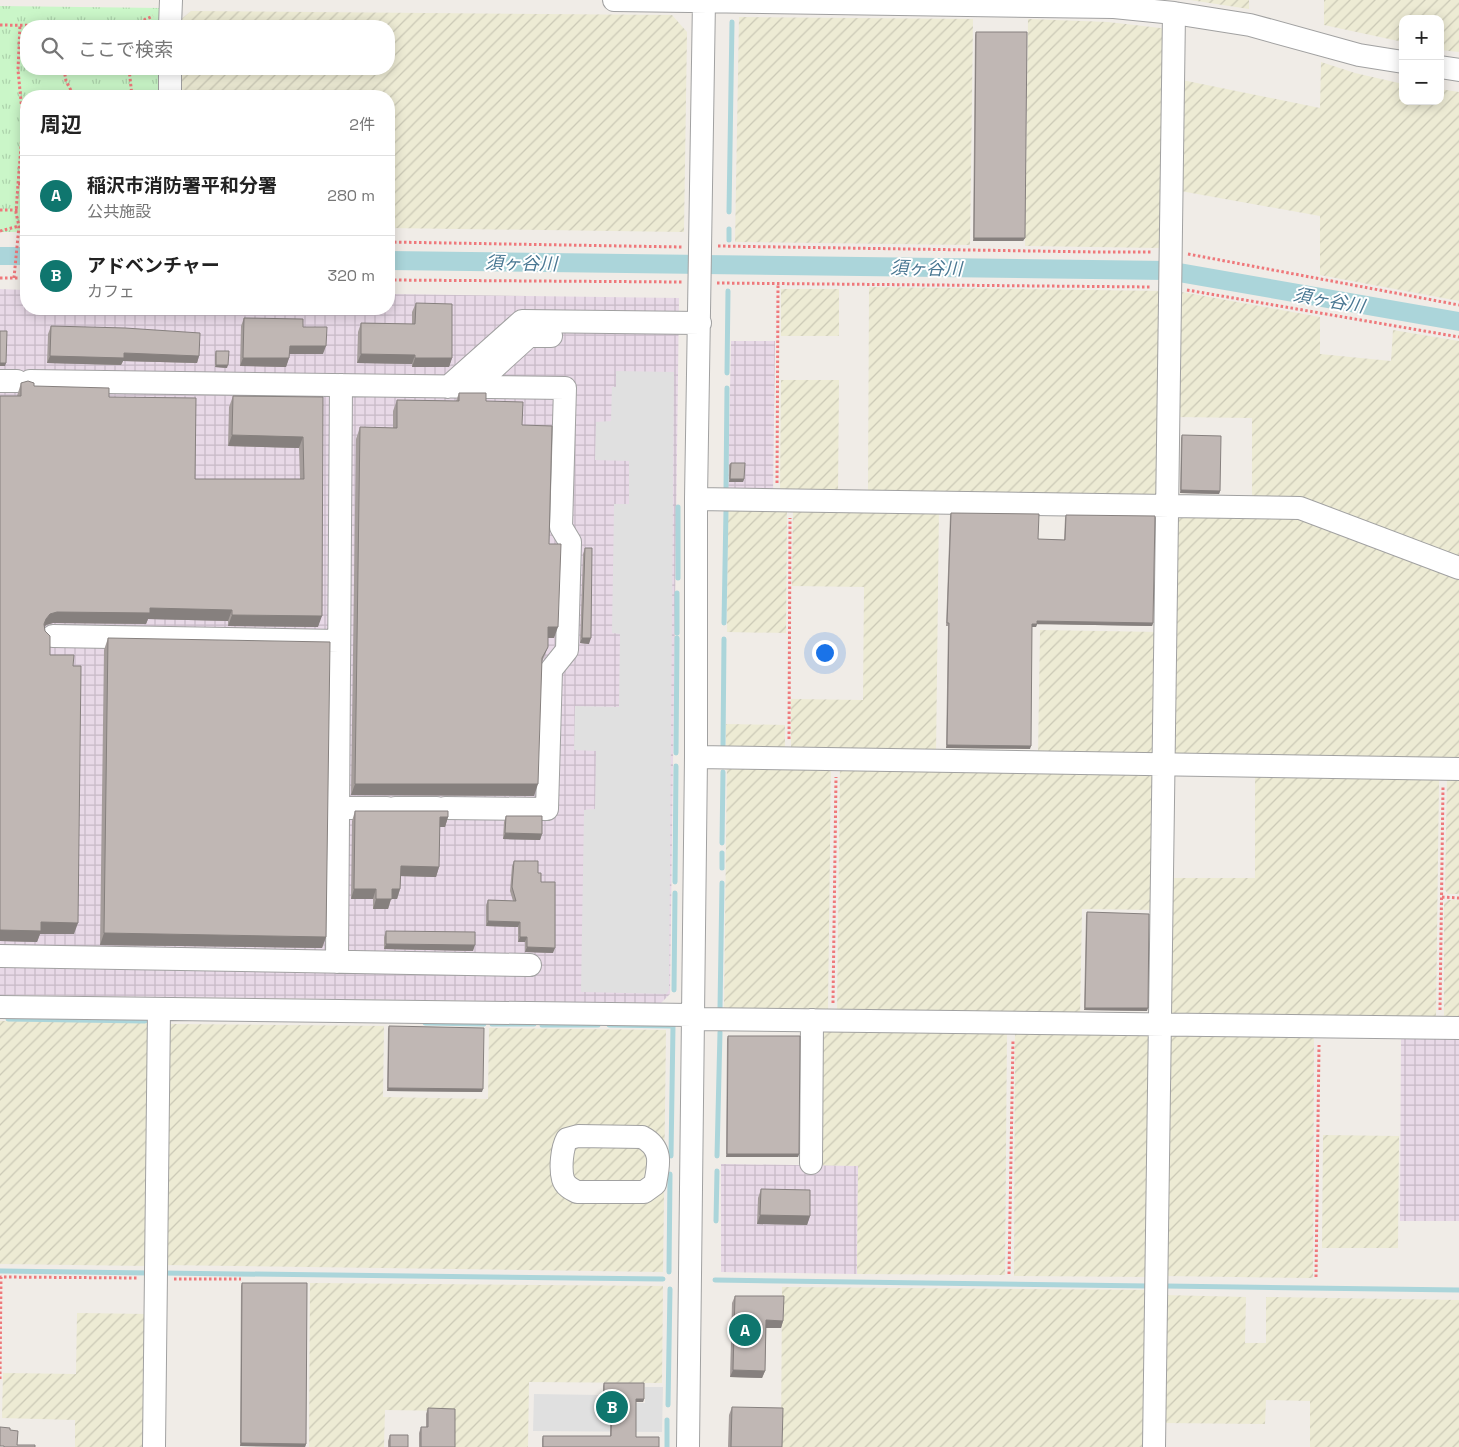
<!DOCTYPE html>
<html lang="ja">
<meta charset="utf-8">
<style>
body{margin:0;font-family:"Space Grotesk","Noto Sans JP",sans-serif;background:#f6f6f6;color:#222}
.controls{position:absolute;right:15px;top:15px;display:grid;overflow:hidden;border-radius:10px;box-shadow:0 2px 12px #0003}
.controls button{width:45px;height:45px;display:grid;place-items:center;padding:0;border:0;border-bottom:1px solid #e0e0e0;background:#fff;color:#222;font:25px sans-serif}
.you{position:absolute;left:824px;top:652px;width:18px;height:18px;margin:-12px;border:4px solid #fff;border-radius:50%;background:#1a73e8;box-shadow:0 0 0 8px #1a73e833}
.badge{display:grid;place-items:center;width:32px;height:32px;border-radius:50%;background:#0f766e;color:#fff;font-size:16px;font-weight:700}
.pin{position:absolute;translate:-50% -50%;border:2px solid #fff;box-shadow:0 1px 5px #0006}
.list{margin:0;padding:0;list-style:none}
h2{display:flex;justify-content:space-between;align-items:center;height:65px;margin:0;padding:0 20px;font-size:21px}
h2 small{font-size:16px;font-weight:400;color:#767676}
.list li{display:grid;grid-template-columns:32px 1fr auto;gap:15px;align-items:center;box-sizing:border-box;height:80px;padding:0 20px;border-top:1px solid #e0e0e0}
.list b{display:block;font-size:19px;white-space:nowrap}
.list p{margin:0;font-size:16px;white-space:nowrap;color:#767676}
.list em{font-size:16px;font-style:normal;color:#767676}
.icon{flex:none;width:28px;height:28px;fill:none;stroke:currentColor;stroke-width:2;stroke-linecap:round;stroke-linejoin:round}
.map{position:relative;flex:none;width:1459px;height:1447px;overflow:hidden}
.search{position:absolute;background:#fff;box-shadow:0 2px 12px #0003;left:20px;top:20px;width:375px;height:55px;display:flex;align-items:center;gap:12px;box-sizing:border-box;padding:0 18px;border-radius:20px;color:#767676;font-size:19px}
.panel{position:absolute;background:#fff;box-shadow:0 2px 12px #0003;left:20px;top:90px;width:375px;height:225px;border-radius:20px}
.map>svg:first-child{display:block}
</style>
<div class="map">
<svg width="1459" height="1447" viewBox="0 0 1459 1447">
<defs>
<pattern id="industrial-grid" width="8" height="8" patternUnits="userSpaceOnUse" patternTransform="scale(1.25)"><rect width="8" height="8" fill="#e8d9e7"/><path d="M0 4h8M4 0v8" fill="none" stroke="#c7bac6"/></pattern>
<pattern id="farmland-furrows" width="10" height="10" patternUnits="userSpaceOnUse" patternTransform="scale(1.25)"><rect width="10" height="10" fill="#edebd4"/><path d="M-1 1l2-2M0 10L10 0M9 11l2-2" fill="none" stroke="#cbc9b6"/></pattern>
<pattern id="park-tufts" width="24" height="20" patternUnits="userSpaceOnUse" patternTransform="scale(1.25)"><rect width="24" height="20" fill="#caf6c8"/><path d="M3 7l-1-3M5 7V3M7 7l1-3M15 17l-1-3M17 17v-4M19 17l1-3" fill="none" stroke="#add3ac"/></pattern>
</defs>
<rect width="100%" height="100%" fill="#f0ece7"/>
<path fill="url(#industrial-grid)" d="M0,289L26,290V309H389V294L679,298L670,994L661,1003L0,995Z
M731,341H775L773,495L728,494Z
M1401,1033L1459,1034V1221H1400Z
M721,1164L858,1166L857,1274L721,1272Z"/>
<path fill="url(#farmland-furrows)" d="M1190,0H1249V9Z
M1324,0H1459V52L1440,50V19H1403V42L1324,25Z
M191,11L672,15L687,32L684,232L389,228V96H176L177,69H389V26H178V22Z
M739,17L973,19L970,245L735,242Z
M1028,19L1108,22L1169,29L1162,248L1025,246Z
M1321,62L1355,73L1403,84V101H1440V89L1459,92V301L1320,275V216L1175,190L1177,79L1320,108Z
M869,287L1162,291V498L868,497Z
M781,289H839V336H781Z
M1176,291L1320,317V354L1391,361L1393,330L1459,341V561L1252,501V418L1174,417Z
M781,380H839L838,495L780,494Z
M728,505L787,506L786,633L727,632Z
M793,505L939,507L936,755L791,749V699L863,700L864,587L792,586Z
M1178,510L1298,513L1459,574V762L1175,758Z
M1040,630L1159,632L1158,754L1038,757Z
M726,724L785,725V749L726,752Z
M727,762L831,763L828,1012L724,1011Z
M840,764L1154,769L1157,910L1082,909L1080,1018L837,1014Z
M1255,770L1439,780L1436,1016L1434,1020L1169,1016L1168,878H1255Z
M1459,773V894H1448L1445,890L1447,779Z
M1448,900H1459V1020H1444V904Z
M0,1021L153,1023L150,1266L0,1264Z
M170,1024L384,1026L383,1097L488,1099L489,1028L666,1030L663,1272L162,1265Z
M817,1028L1007,1030L1005,1275L857,1274L858,1166L815,1165Z
M1015,1030L1155,1032L1153,1277L1014,1276Z
M1164,1031L1314,1032L1313,1278L1163,1276Z
M1323,1135L1399,1136L1398,1248H1322Z
M310,1283L663,1286L662,1383L529,1382L528,1447H454V1411L385,1410L384,1447H309Z
M782,1287L1151,1290L1149,1447H781Z
M1163,1295L1246,1297L1245,1343H1266V1297L1459,1300V1447H1310V1401L1266,1400L1265,1424L1162,1423Z
M77,1313L149,1314L147,1447H75V1420L2,1418L3,1373L76,1374Z"/>
<path fill="url(#park-tufts)" d="M0,6L160,8L163,26H26V69H163L162,96H26V232H0Z"/>
<path fill="#e0e0e0" d="M616,371L674,372L669,990L666,994L581,992L584,810L595,809L596,751L574,750L575,706L619,707L620,634L612,633L614,504H629V461L595,460L596,422L611,421L612,387H616Z
M645,1387H663L662,1432L533,1431L534,1394L601,1395V1403L609,1404V1422H636V1403H645Z"/>
<path fill="#abd5da" d="M0,247H26V265H0Z
M389,251L1168,261L1459,312V331L1167,280L389,270Z"/>
<g fill="none" stroke-linecap="round" stroke-linejoin="round">
<path stroke="#abd5da" stroke-width="5" d="M729,212L732,22
M729,240V229
M727,373L728,291
M726,490L727,388
M678,578V507
M724,623L726,510
M677,633V593
M723,747L724,639
M676,753L677,638
M722,843L723,772
M722,868V853
M675,882L676,766
M674,990L675,893
M720,1008L722,883
M8,1019L145,1021
M425,1023L484,1024
M492,1024H534
M542,1025H598
M609,1025L673,1026L671,1156
M717,1156L720,1032
M716,1221L717,1171
M0,1271L149,1273
M669,1272L670,1174
M162,1273L663,1279
M715,1280L1148,1286
M1166,1286L1459,1290
M668,1405L670,1289
M667,1447V1420"/>
<defs>
<path id="minor" d="M614,0L1114,7L1174,13L1250,25L1359,55L1403,62
M170,26L171,0
M1440,67L1459,70
M170,96V69
M0,381H17
M30,381L565,388L561,527L570,542L567,650L551,670L547,809L445,808
M448,387L522,321L700,323
M473,387L529,336H551
M696,499L1300,508L1459,568
M53,636L339,641
M696,757L1459,769
M338,808H387
M395,808H437
M0,956L530,965
M337,962L341,385
M0,1007L692,1015
M692,1019L1459,1028
M578,1136L642,1137C663,1148 659,1164 655,1184L644,1192H577C571,1189 565,1186 563,1179C560,1168 562,1148 567,1139Z
M811,1163L812,1020
M154,1447L159,1009
M688,1447L696,757V499L704,0
M1154,1447L1174,13"/>
</defs>
<use href="#minor" stroke="#a1a1a1" stroke-width="24"/>
<path stroke="#ef787b" stroke-width="3" stroke-dasharray="2.5 2.5" stroke-linecap="butt" d="M0,25L75,26
M130,26L153,16
M64,69L66,81L74,96
M129,69L132,96
M18,184L26,183
M0,210H26
M0,231L19,226L26,229
M389,242L682,247
M718,246L1096,252H1152
M1188,254L1459,305
M0,278H26
M14,278L19,226L16,213L18,184L23,122L18,70L20,25
M389,280L682,282
M717,283L1151,287
M1187,290L1459,337
M777,483L778,283
M789,739L790,518
M1442,897L1459,898
M833,1003L836,777
M1440,1010L1443,787
M1009,1274L1013,1040
M1316,1277L1319,1045
M174,1279H241
M0,1379L1,1277L138,1278"/>
<use href="#minor" stroke="#fff" stroke-width="22"/>
</g>
<path fill="#a59d9b" d="M976,32L1025,238L1023,241H973L975,35Z
M416,303L452,358L449,367H412V364L357,363L358,332L361,323L412,324V312Z
M244,318L303,327L323,354H289V358L286,367L240,366L241,326Z
M51,326L199,356L197,363L123,361L121,365L47,363L48,334Z
M216,351L227,368L215,367V354Z
M21,383L34,386L109,397L195,479H300L299,448L228,446L229,407L233,396L323,397L318,627L228,626V621L148,619L146,624L53,623L46,625L44,627L50,655L74,934H40L37,942L0,941V396H17Z
M459,393L486,401L522,425L549,544L554,638H548V647L542,662L534,796L351,795L356,439L360,427L393,428V411L397,400L456,401Z
M1182,435L1220,491L1219,494L1180,493L1181,438Z
M731,463L744,479L743,482H729V465Z
M951,513L1038,539L1064,540L1065,518L1066,515L1153,623L1152,626L1037,624L1036,627H1032L1030,749L946,748L948,626H946L950,516Z
M585,548L589,644L580,643L583,554Z
M108,638L326,937L322,948L100,945L104,650Z
M355,811L448,817L445,827H440L439,867L436,877L401,876L400,889L397,899H391L388,909H373V899H351L352,821Z
M506,816L542,834L540,840L503,839L504,822Z
M514,861L538,873L541,882L553,953L525,952V942H518V927L486,926V905L488,900L513,901L510,891L512,866Z
M1087,912L1147,1011L1084,1010L1086,915Z
M386,931L473,951L384,949V937Z
M389,1026L482,1092L387,1091L388,1029Z
M728,1036L799,1154L798,1157H726L727,1039Z
M761,1189L810,1216L807,1225L757,1224L758,1198Z
M242,1283L306,1444L305,1447L240,1446L241,1286Z
M735,1296L783,1321L781,1328H766L765,1371L762,1378L730,1377L732,1303Z
M604,1383L644,1399L643,1402H636V1437L659,1447H542V1439L543,1436H610V1402H603V1386Z
M732,1407L782,1447H728L729,1415Z
M428,1408L455,1447H419V1433L421,1427H426V1414Z
M390,1435L408,1447H388V1441Z"/>
<path fill="#86807e" d="M974,238H1025L1023,241H973Z
M290,346H326L323,354H287Z
M124,353L199,356L197,363L123,361L121,365L47,363L50,356Z
M361,354L415,355L412,364L357,363Z
M243,358H289L286,367L240,366Z
M415,358H452L449,367H412Z
M0,363H6L5,366H0Z
M216,365H228L227,368L215,367Z
M232,435L303,437L299,448L228,446Z
M730,479H744L743,482H729Z
M1181,490L1220,491L1219,494L1180,493Z
M150,608L232,610L228,621L148,619L146,624L53,623L46,625L42,630L46,619L50,614L57,612Z
M232,615L322,616L318,627L228,626Z
M1037,621L1153,623L1152,626L1036,624Z
M1032,624H1037L1036,627H1031Z
M548,627H558L554,638H544Z
M582,638H591L589,644L580,643Z
M947,745L1031,746L1030,749L946,748Z
M355,784H538L534,796L351,795Z
M440,817H448L445,827H436Z
M505,833L542,834L540,840L503,839Z
M401,866L439,867L436,877L397,876Z
M354,889H376L373,899H351Z
M392,889H400L397,899H391L388,909H373L376,899Z
M488,921L520,922L518,927L486,926Z
M41,922L78,923L74,934H40L37,942L0,941V930Z
M104,933L326,937L322,948L100,945Z
M520,937H527L525,942H518Z
M386,944L475,945L473,951L384,949Z
M527,947L555,948L553,953L525,952Z
M1085,1008H1148L1147,1011L1084,1010Z
M388,1088L483,1089L482,1092L387,1091Z
M727,1154H799L798,1157H726Z
M760,1215L810,1216L807,1225L757,1224Z
M766,1320L783,1321L781,1328H763Z
M733,1370L765,1371L762,1378L730,1377Z
M604,1399H612L610,1402H603Z
M636,1399H644L643,1402H635Z
M241,1443L306,1444L305,1447L240,1446Z"/>
<path fill="#c0b7b4" stroke="#86807e" d="M976,32H1027L1025,238H974Z
M416,303L452,304V358H415V355L361,354V323L415,324Z
M244,318L303,319V327H327L326,346H290L289,358H243Z
M51,326L125,328L200,333L199,356L124,353V358L50,356Z
M0,331H7L6,363H0Z
M216,351H229L228,365H216Z
M28,381L34,383V386L109,388V397L196,398L195,479H304L303,437L232,435L233,396L323,397L322,616L232,615V610L150,608V613L57,612L50,614L46,619L44,624L45,631L50,636V655H74L73,666H81L78,923L41,922V931L0,930V396H21V383Z
M459,393H486V401L523,402L522,425L552,426L549,544H561L558,627H548V647L542,658L538,784H355L360,427L397,428V400L459,401Z
M1182,435L1221,436L1220,491L1181,490Z
M731,463H745L744,479H730Z
M951,513L1039,514L1038,539L1065,540L1066,515L1155,516L1153,623L1037,621V624H1032L1031,746L947,745L949,623H947Z
M585,548H592L591,638H582Z
M108,638L330,642L326,937L104,933Z
M355,811H448V817H440L439,867L401,866L400,889H392V899H376V889H354Z
M506,816H542V834L505,833Z
M514,861H538V873H541V882H555V948L527,947V937H520V922L488,921V900L516,901L512,887Z
M1087,912L1149,914L1148,1008H1085Z
M386,931L475,932V945L386,944Z
M389,1026L484,1028L483,1089L388,1088Z
M728,1036H800L799,1154H727Z
M761,1189L810,1190V1216L760,1215Z
M242,1283H307L306,1444L241,1443Z
M735,1296H784L783,1321L766,1320L765,1371L733,1370Z
M604,1383H644V1399H636V1437H659V1447H543V1436H611L612,1399H604Z
M732,1407L783,1408L782,1447H731Z
M428,1408L455,1409V1447H421V1427H428Z
M0,1427L10,1428V1430L18,1431L17,1445H35V1447H4V1446H0Z
M390,1435H408V1447H390Z"/>
<g text-anchor="middle" dominant-baseline="central" stroke-width="4" stroke-linejoin="round" paint-order="stroke">
<g font-size="18" font-style="italic" fill="#497792" stroke="#fff">
<text transform="translate(521 263) rotate(1)">須ヶ谷川</text>
<text transform="translate(926 268) rotate(1)">須ヶ谷川</text>
<text transform="translate(1329 300) rotate(10)">須ヶ谷川</text>
</g>
</g>
</svg>
<div class="controls">
<button>+</button>
<button>−</button>
</div>
<div class="you"></div>
<div class="pin badge" style="left:745px;top:1330px">A</div>
<div class="pin badge" style="left:612px;top:1407px">B</div>
<div class="search"><svg class="icon" aria-label="search" viewBox="0 0 24 24"><circle cx="10" cy="10" r="6"/><path d="M15 15l6 6"/></svg>ここで検索</div>
<section class="panel">
<h2>周辺<small>2件</small></h2>
<ul class="list">
<li><span class="badge">A</span><div><b>稲沢市消防署平和分署</b><p>公共施設</p></div><em>280 m</em></li>
<li><span class="badge">B</span><div><b>アドベンチャー</b><p>カフェ</p></div><em>320 m</em></li>
</ul>
</section>
</div>
